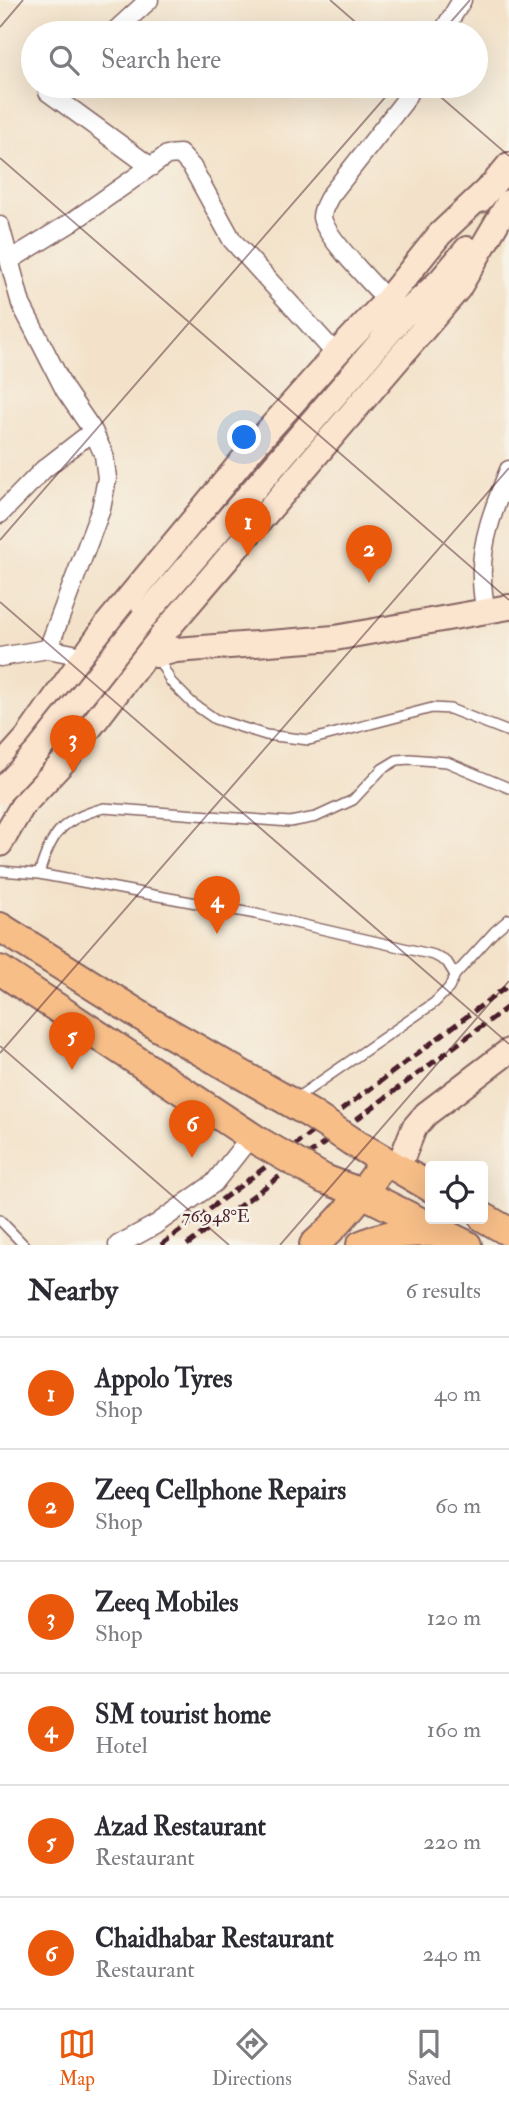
<!DOCTYPE html>
<meta charset="utf-8">
<style>
body{margin:0;font-family:"IM FELL Double Pica",serif;background:#f7f7f7;color:#2b2b33}
.controls{position:absolute;right:21px;bottom:21px;display:grid;overflow:hidden;border-radius:7px;box-shadow:0 7px 28px #0002}
.controls button{width:63px;height:63px;display:grid;place-items:center;padding:0;border:0;border-bottom:2px solid #e1e1e2;background:#fff;color:#2b2b33;font:35px sans-serif}
.you{position:absolute;left:245px;top:438px;width:24px;height:24px;margin:-18px;border:5px solid #fff;border-radius:50%;background:#1a73e8;box-shadow:0 0 0 10px #1a73e833}
.badge{display:grid;place-items:center;width:46px;height:46px;border-radius:50%;background:#ea580c;color:#fff;font-size:23px;font-weight:700}
.pin{position:absolute;translate:-50% -58px;filter:drop-shadow(0 2px 4px #0008)}
.pin::after{content:'';position:absolute;top:37px;width:24px;height:21px;background:inherit;clip-path:polygon(0 0,100% 0,50% 100%)}
.list{margin:0;padding:0;list-style:none}
h2{display:flex;justify-content:space-between;align-items:center;height:91px;margin:0;padding:0 28px;font-size:30px}
h2 small{font-size:23px;font-weight:400;color:#7c7c81}
.list li{display:grid;grid-template-columns:46px 1fr auto;gap:21px;align-items:center;box-sizing:border-box;height:112px;padding:0 28px;border-top:2px solid #e1e1e2}
.list b{display:block;font-size:26px;white-space:nowrap}
.list p{margin:0;font-size:23px;white-space:nowrap;color:#7c7c81}
.list em{font-size:23px;font-style:normal;color:#7c7c81}
.icon{flex:none;width:38px;height:38px;fill:none;stroke:currentColor;stroke-width:2;stroke-linecap:round;stroke-linejoin:round}
.map{position:relative;flex:none;width:509px;height:1245px;overflow:hidden}
.search{position:absolute;background:#fff;box-shadow:0 7px 28px #0002;left:21px;right:21px;top:21px;height:77px;display:flex;align-items:center;gap:18px;box-sizing:border-box;padding:0 24px;border-radius:38px;color:#7c7c81;font-size:26px}
.sheet{height:763px;background:#fff}
nav{display:flex;justify-content:space-around;align-items:center;box-sizing:border-box;height:98px;border-top:2px solid #e1e1e2;background:#fff;font-size:19px;color:#7c7c81}
nav a{display:grid;justify-items:center;gap:4px}
nav .on{color:#ea580c}
.map>svg:first-child{display:block}
</style>
<div class="map">
<svg width="509" height="1245" viewBox="0 0 509 1245">
<rect width="100%" height="100%" fill="#f7f3e8"/>
<filter id="ink" filterUnits="userSpaceOnUse"><feTurbulence type="fractalNoise" baseFrequency=".0143" numOctaves="2"/><feDisplacementMap in="SourceGraphic" scale="14" xChannelSelector="R" yChannelSelector="G"/><feConvolveMatrix kernelMatrix="1 2 1 2 8 2 1 2 1" color-interpolation-filters="sRGB"/></filter>
<filter id="wash" filterUnits="userSpaceOnUse"><feTurbulence type="fractalNoise" baseFrequency=".00686" numOctaves="4" result="noise"/><feDisplacementMap in="SourceGraphic" scale="28" xChannelSelector="R" yChannelSelector="G"/><feGaussianBlur stdDeviation="1.57" result="paint"/><feColorMatrix in="noise" values="0 0 0 0 0 0 0 0 0 0 0 0 0 0 0 0 0 1.4 0 .05"/><feComposite in="paint" operator="in"/></filter>
<g filter="url(#wash)">
<rect width="100%" height="100%" fill="#f3e2c9"/>
</g>
<g filter="url(#ink)">
<g fill="none" stroke-linecap="round" stroke-linejoin="round">
<defs>
<path id="lane" d="M157,656L171,682L192,703L215,719L266,735L309,740L432,708L450,709L509,732
M0,871L39,874L256,914L434,955L447,962L455,975L449,988L434,1003L295,1099
M39,874C51,833 62,819 104,808L290,822L316,817L353,800L382,769L397,760L410,759L447,762L509,788
M455,975L495,931L509,919
M0,1220L24,1245"/>
<path id="street" d="M113,33L149,0
M442,33L462,0
M55,86L48,92L151,167
M0,226L21,304L65,390L93,431L104,455L107,478L101,509L48,649L83,656
M10,260L72,222L167,155L180,154L192,167L232,240L336,354
M387,300C373,284 324,236 322,217C322,209 327,202 330,196L403,103L412,86
M0,514L44,469L93,431
M485,611C484,600 482,589 482,578C480,541 496,503 509,470
M0,657L48,649
M118,1245L155,1225L214,1183L251,1136"/>
<path id="secondary" d="M480,200L509,165
M143,618L403,316L441,280L467,249
M143,649L151,648L156,655L176,650L335,638L509,607
M0,768L27,738L108,623L257,443L336,354L387,300L440,234L491,186
M0,844L23,805L66,759L151,648L458,289L509,202
M398,1168L414,1128L426,1114L509,1051"/>
<path id="primary" d="M0,927L157,1026L309,1113
M0,970L258,1141
M353,1142L430,1187
M324,1179L364,1194L467,1245
M483,1217L509,1232
M314,1245C342,1220 364,1193 385,1161
M361,1245C388,1233 408,1232 438,1232"/>
</defs>
<use href="#lane" stroke="#856362" stroke-width="12"/>
<use href="#street" stroke="#856362" stroke-width="21"/>
<use href="#secondary" stroke="#856362" stroke-width="28"/>
<use href="#primary" stroke="#856362" stroke-width="32"/>
<use href="#lane" stroke="#fff" stroke-width="9"/>
<use href="#street" stroke="#fff" stroke-width="18"/>
<use href="#secondary" stroke="#fce5cf" stroke-width="24"/>
<use href="#primary" stroke="#f7be88" stroke-width="28"/>
<path stroke="#4a1f2b" stroke-width="5" stroke-dasharray="10 5" stroke-linecap="butt" d="M161,1245L509,985
M187,1245L509,1006"/>
<defs>
<path id="secondary-bridge" d="M0,792L38,751L143,618"/>
<path id="primary-bridge" d="M309,1113L353,1142
M258,1141L324,1179"/>
</defs>
<use href="#secondary-bridge" stroke="#856362" stroke-width="28" stroke-linecap="butt"/>
<use href="#primary-bridge" stroke="#856362" stroke-width="32" stroke-linecap="butt"/>
<use href="#secondary-bridge" stroke="#fce5cf" stroke-width="24"/>
<use href="#primary-bridge" stroke="#f7be88" stroke-width="28"/>
</g>
</g>
<path fill="none" stroke="#4a1f2b" stroke-width="2" stroke-opacity="0.45" d="M330,0L368,33M0,27L23,0M441,33L470,0M428,86L509,156M0,158L509,600M0,540L395,86M0,602L509,1044M0,1046L229,1245M0,1053L509,468M280,1245L509,981"/>
<g font-size="18" text-anchor="middle" fill="#4a1f2b" stroke="#f7f3e8" stroke-width="5" stroke-linejoin="round" paint-order="stroke">
<text x="216" y="1222">76.948°E</text>
</g>
</svg>
<div class="controls">
<button><svg class="icon" aria-label="locate" viewBox="0 0 24 24"><circle cx="12" cy="12" r="6"/><path d="M12 2v4M12 18v4M2 12h4M18 12h4"/></svg></button>
</div>
<div class="you"></div>
<div class="pin badge" style="left:248px;top:556px">1</div>
<div class="pin badge" style="left:369px;top:583px">2</div>
<div class="pin badge" style="left:73px;top:773px">3</div>
<div class="pin badge" style="left:217px;top:934px">4</div>
<div class="pin badge" style="left:72px;top:1070px">5</div>
<div class="pin badge" style="left:192px;top:1158px">6</div>
<div class="search"><svg class="icon" aria-label="search" viewBox="0 0 24 24"><circle cx="10" cy="10" r="6"/><path d="M15 15l6 6"/></svg>Search here</div>
</div>
<section class="sheet">
<h2>Nearby<small>6 results</small></h2>
<ul class="list">
<li><span class="badge">1</span><div><b>Appolo Tyres</b><p>Shop</p></div><em>40 m</em></li>
<li><span class="badge">2</span><div><b>Zeeq Cellphone Repairs</b><p>Shop</p></div><em>60 m</em></li>
<li><span class="badge">3</span><div><b>Zeeq Mobiles</b><p>Shop</p></div><em>120 m</em></li>
<li><span class="badge">4</span><div><b>SM tourist home</b><p>Hotel</p></div><em>160 m</em></li>
<li><span class="badge">5</span><div><b>Azad Restaurant</b><p>Restaurant</p></div><em>220 m</em></li>
<li><span class="badge">6</span><div><b>Chaidhabar Restaurant</b><p>Restaurant</p></div><em>240 m</em></li>
</ul>
</section>
<nav>
<a class="on"><svg class="icon" aria-label="map" viewBox="0 0 24 24"><path d="M3 6l6-2 6 2 6-2v14l-6 2-6-2-6 2zM9 4v14M15 6v14"/></svg>Map</a>
<a><svg class="icon" aria-label="directions" viewBox="0 0 24 24"><path d="M12 3l9 9-9 9-9-9zM9 14v-3h6M13 9l2 2-2 2"/></svg>Directions</a>
<a><svg class="icon" aria-label="saved" viewBox="0 0 24 24"><path d="M7 4h10v16l-5-4-5 4z"/></svg>Saved</a>
</nav>
